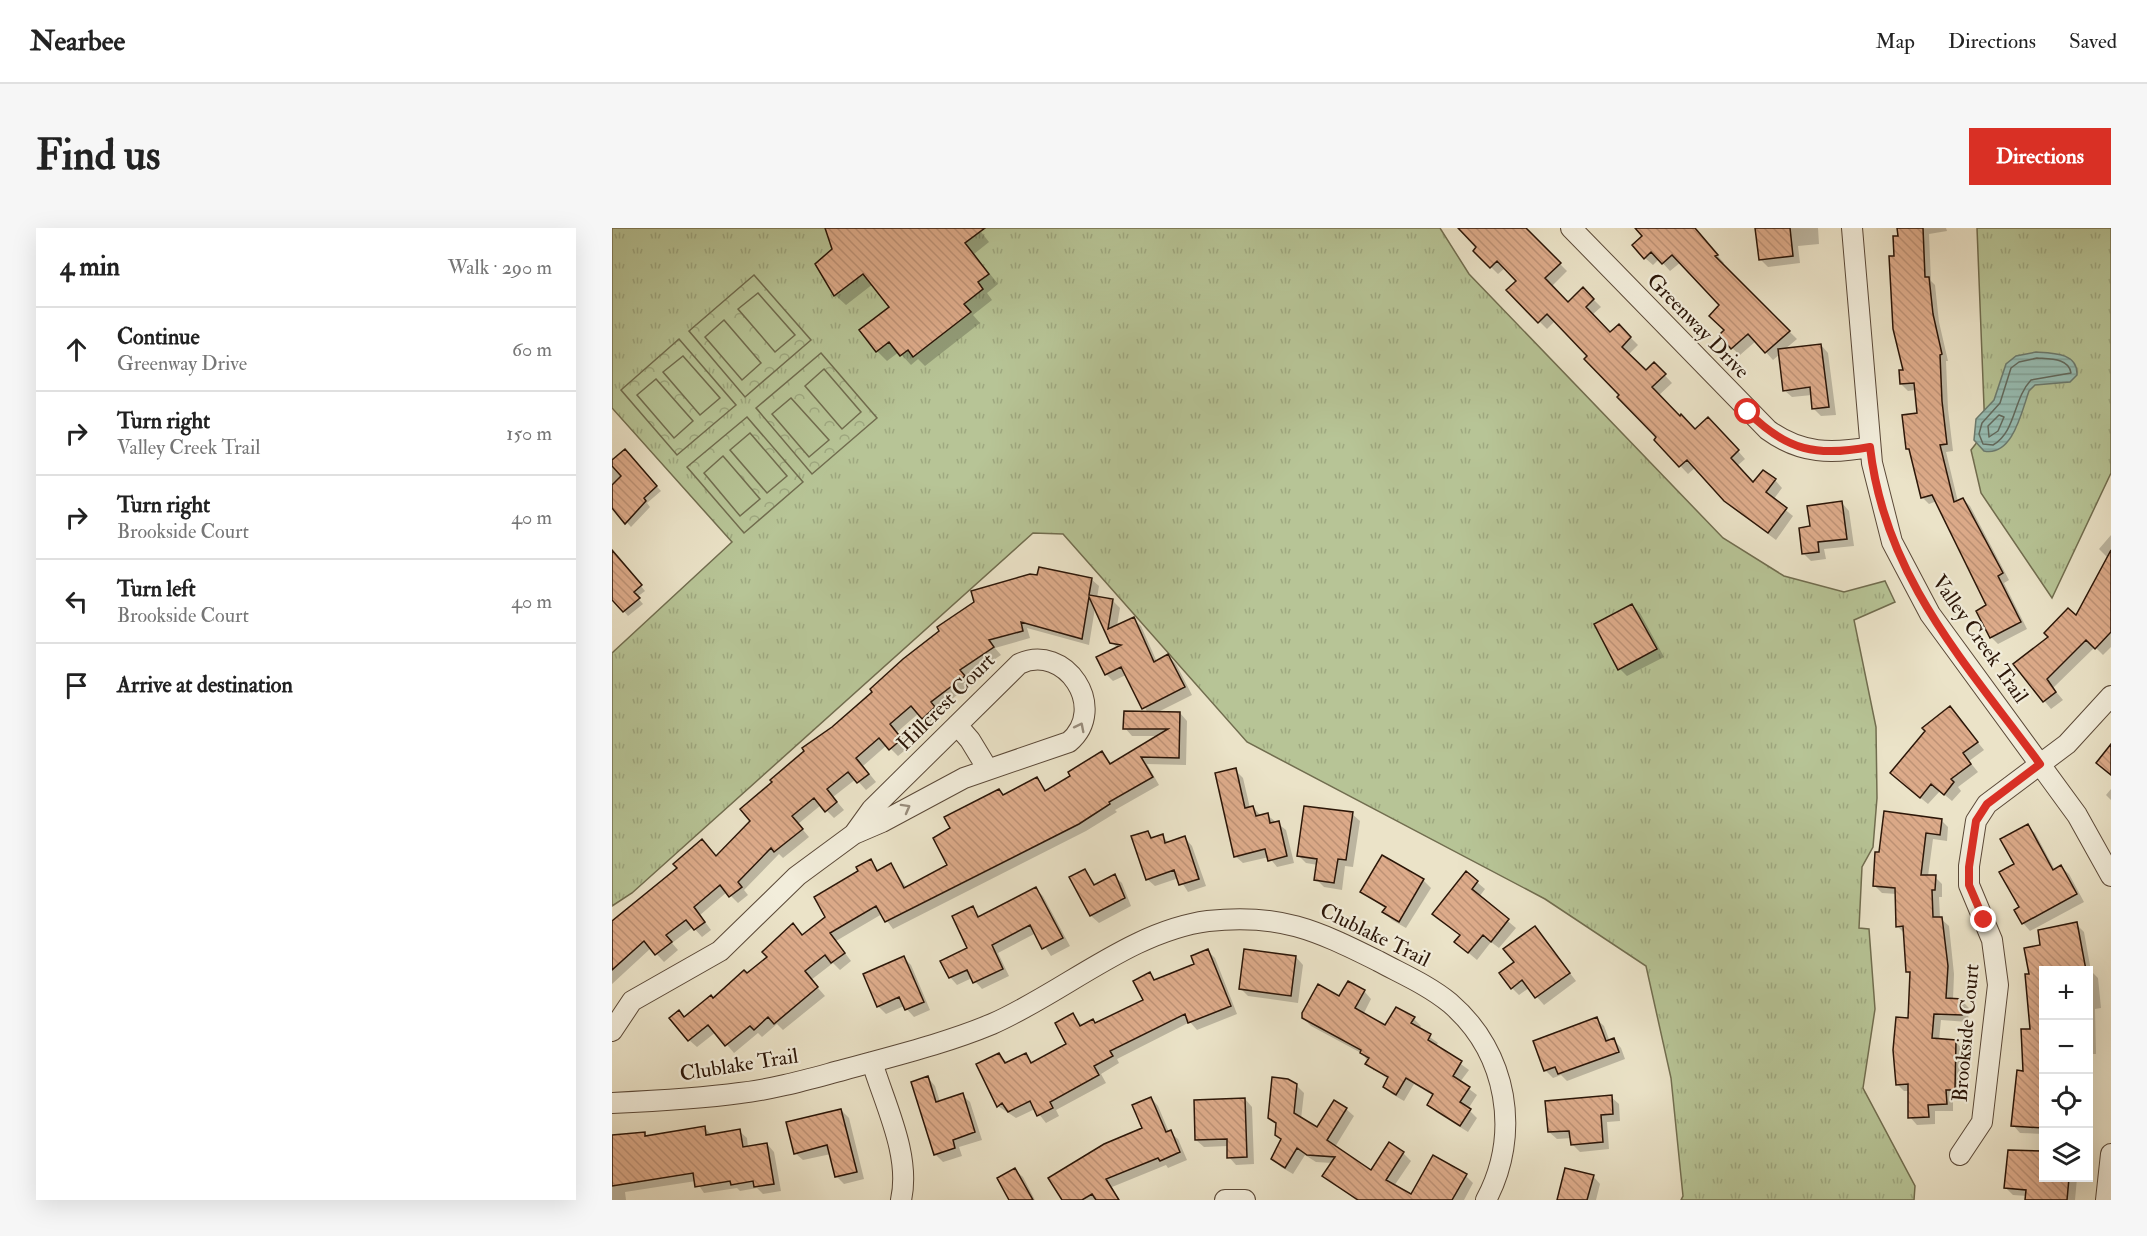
<!DOCTYPE html>
<meta charset="utf-8">
<style>
body{margin:0;font-family:"IM FELL Double Pica",serif;background:#f6f6f6;color:#222}
.controls{position:absolute;right:18px;bottom:18px;display:grid;overflow:hidden;border-radius:0px;box-shadow:0 6px 24px #0002}
.controls button{width:54px;height:54px;display:grid;place-items:center;padding:0;border:0;border-bottom:2px solid #e0e0e0;background:#fff;color:#222;font:30px sans-serif}
.stop{position:absolute;width:18px;height:18px;margin:-14px;border:4px solid #d93025;border-radius:50%;background:#fff}
.stop.end{background:#d93025;border-color:#fff;box-shadow:0 2px 6px #0008}
.list{margin:0;padding:0;list-style:none}
h2{display:flex;justify-content:space-between;align-items:center;height:78px;margin:0;padding:0 24px;font-size:26px}
h2 small{font-size:20px;font-weight:400;color:#767676}
.list li{display:grid;grid-template-columns:39px 1fr auto;gap:18px;align-items:center;box-sizing:border-box;height:84px;padding:0 24px;border-top:2px solid #e0e0e0}
.list b{display:block;font-size:22px;white-space:nowrap}
.list p{margin:0;font-size:20px;white-space:nowrap;color:#767676}
.list em{font-size:20px;font-style:normal;color:#767676}
.icon{flex:none;width:33px;height:33px;fill:none;stroke:currentColor;stroke-width:2;stroke-linecap:round;stroke-linejoin:round}
.map{position:relative;flex:none;width:1499px;height:972px;overflow:hidden;border-radius:0px}
header{display:flex;align-items:center;gap:36px;box-sizing:border-box;height:84px;padding:0 30px;background:#fff;border-bottom:2px solid #e0e0e0}
header strong{font-size:28px}
nav{display:flex;gap:33px;margin-inline-start:auto;font-size:21px}
.intro{display:flex;align-items:center;justify-content:space-between;box-sizing:border-box;height:144px;padding:0 36px}
h1{margin:0;font-size:42px}
.button{padding:15px 27px;border-radius:0px;background:#d93025;color:#fff;font-size:21px;font-weight:700}
main{display:flex;gap:36px;padding:0 36px}
aside{flex:1;background:#fff;border-radius:0px;box-shadow:0 6px 24px #0002}
.map>svg:first-child{display:block}
</style>
<header>
<strong>Nearbee</strong>
<nav><a>Map</a><a>Directions</a><a>Saved</a></nav>
</header>
<div class="intro"><h1>Find us</h1><a class="button">Directions</a></div>
<main>
<aside>
<h2>4 min<small>Walk · 290 m</small></h2>
<ul class="list">
<li><svg class="icon" aria-label="ahead" viewBox="0 0 24 24"><path d="M12 20V5M6 11l6-6 6 6"/></svg><div><b>Continue</b><p>Greenway Drive</p></div><em>60 m</em></li>
<li><svg class="icon" aria-label="right" viewBox="0 0 24 24"><path d="M7 20v-9h11M14 6l5 5-5 5"/></svg><div><b>Turn right</b><p>Valley Creek Trail</p></div><em>150 m</em></li>
<li><svg class="icon" aria-label="right" viewBox="0 0 24 24"><path d="M7 20v-9h11M14 6l5 5-5 5"/></svg><div><b>Turn right</b><p>Brookside Court</p></div><em>40 m</em></li>
<li><svg class="icon" aria-label="left" viewBox="0 0 24 24"><path d="M17 20v-9H6M10 6l-5 5 5 5"/></svg><div><b>Turn left</b><p>Brookside Court</p></div><em>40 m</em></li>
<li><svg class="icon" aria-label="arrive" viewBox="0 0 24 24"><path d="M6 21V4h12l-3 4 3 4H6"/></svg><div><b>Arrive at destination</b></div></li>
</ul>
</aside>
<div class="map">
<svg width="1499" height="972" viewBox="0 0 1499 972">
<defs>
<pattern id="grass-tufts" width="24" height="20" patternUnits="userSpaceOnUse" patternTransform="scale(1.5)"><rect width="24" height="20" fill="#b7c496"/><path d="M3 7l-1-3M5 7V3M7 7l1-3M15 17l-1-3M17 17v-4M19 17l1-3" fill="none" stroke="#9ea880"/></pattern>
<pattern id="park-crowns" width="20" height="18" patternUnits="userSpaceOnUse" patternTransform="scale(1.5)"><rect width="20" height="18" fill="#b7c496"/><path d="M2 6a3 3 0 1 1 6 0M12 15a3 3 0 1 1 6 0" fill="none" stroke="#9ea880"/></pattern>
<pattern id="water-rules" width="6" height="5" patternUnits="userSpaceOnUse" patternTransform="scale(1.5)"><rect width="6" height="5" fill="#98beb4"/><path d="M0 2.5h6" fill="none" stroke="#83a399"/></pattern>
<pattern id="building-back-hatch" width="6" height="6" patternUnits="userSpaceOnUse" patternTransform="scale(1.5)"><rect width="6" height="6" fill="#ddab8a"/><path d="M-1 5l2 2M0 0l6 6M5-1l2 2" fill="none" stroke="#be9276"/></pattern>
</defs>
<rect width="100%" height="100%" fill="#ebe3c8"/>
<filter id="stains"><feTurbulence type="fractalNoise" baseFrequency=".00333" numOctaves="4"/><feColorMatrix values="0 0 0 0 .2 0 0 0 0 .09 0 0 0 0 .02 0 0 0 .5 -.17"/></filter>
<radialGradient id="worn" r=".72"><stop offset=".6" stop-color="#630" stop-opacity="0"/><stop offset="1" stop-color="#630" stop-opacity=".3"/></radialGradient>
<path fill="url(#grass-tufts)" stroke="#716d4f" stroke-width="1.5" d="M0,0H828L857,46L1111,310L1172,348L1232,364L1273,353L1283,374L1242,392L1264,499L1265,570L1261,619L1250,639L1247,700L1257,701L1263,781L1251,860L1303,958L1302,972H1069L1071,968L1059,850L1034,738L933,671L635,514L451,306L421,305L20,665L0,678V425L120,314L0,180Z
M1365,0H1499V245L1440,370L1369,265L1359,222L1373,204Z"/>
<path fill="url(#park-crowns)" stroke="#716d4f" stroke-width="1.5" d="M142,47L199,112L133,169L77,103Z
M67,111L124,177L65,227L9,162Z
M209,125L265,190L200,246L144,180Z
M135,189L191,254L132,305L75,239Z"/>
<path fill="#b7c496" stroke="#716d4f" stroke-width="1.5" d="M146,65L183,107L163,124L126,81Z
M112,92L149,135L130,152L93,109Z
M71,128L108,170L88,187L51,144Z
M212,141L249,184L230,201L193,158Z
M44,151L81,193L62,210L25,167Z
M179,170L217,212L197,229L160,186Z
M138,205L175,248L155,265L118,222Z
M111,228L148,271L128,288L92,245Z"/>
<path fill="url(#water-rules)" stroke="#6c7b6f" stroke-width="1.5" d="M1424,124C1442,125 1466,125 1465,147L1458,154L1423,157L1417,163C1410,182 1401,229 1372,223L1362,212L1364,191L1382,172L1394,136L1404,128Z"/>
<path fill="#0003" d="M214,0H366L377,14L362,26L386,56L375,65L380,72L361,87L368,95L313,138L306,131L299,137L287,124L275,133L265,123L279,80L261,56L234,77L223,67L214,54L217,52L222,22Z
M848,0H912L955,43L939,59L956,76L971,61L989,79L980,87L999,106L1007,98L1026,117L1016,127L1034,144L1042,136L1060,155L1046,168L1083,203L1104,198L1133,231L1125,238L1142,256L1163,252L1170,260L1161,272L1181,288L1164,312L1121,280L1084,239L1076,246L1044,212L1046,210L977,128L943,93L935,101L896,62L906,53L893,40L886,46L863,23L866,19Z
M1025,0H1082L1112,35L1110,37L1185,111L1172,122L1209,117L1216,125L1224,187L1209,188L1202,181L1200,167L1180,169L1172,162L1168,126L1161,132L1144,113L1128,127L1120,120L1109,77L1069,34L1058,43L1047,31L1041,37L1033,30L1032,8Z
M1145,0H1206L1207,16L1186,18L1188,35L1156,39L1148,31Z
M1286,0H1334L1335,3L1317,6L1319,53L1323,57L1327,94L1336,133H1334L1336,181L1341,223L1334,224L1346,274L1351,271L1358,278L1397,352L1392,355L1415,401L1386,416L1379,409L1376,378L1325,273L1317,276L1310,269L1300,225L1295,221L1307,187L1304,162L1296,163L1289,156L1293,143L1284,30L1288,10Z
M17,228L49,263L35,275L38,279L19,299L2,280L0,271V229L3,232Z
M1230,275L1237,283L1242,318L1212,321L1214,331L1199,333L1192,326L1199,300Z
M1499,307V419L1491,427L1483,419L1441,460L1451,472L1439,481L1403,437L1464,389L1496,330L1487,321Z
M0,323L33,363L25,369L31,376L16,388L0,369Z
M479,351L487,358L485,370L501,373L508,380L505,398L521,391L529,398L545,434L556,428L564,436L580,467L544,485H568L575,493L574,537L535,536L547,557L503,582L505,584L474,603L281,701L270,686L224,713L239,733L228,742L221,735L199,752L213,768L171,802L165,796L150,809L146,805L122,825L104,804L85,819L77,812L73,790L157,729L181,697L191,708L215,689L259,633L267,643L279,637L295,660L337,637L392,568L425,550L435,563L460,549L490,525L500,536L547,508H520L513,500L536,485L514,447L501,453L494,446L505,420L500,414L483,380L477,417L415,400L418,410L383,420L389,427L355,450L359,456L326,482L330,487L318,497L307,485L284,505L297,519L286,528L275,517L251,538L264,554L254,562L244,551L221,569L232,582L222,590L209,577L186,596L197,609L171,630L167,626L132,662L136,667L126,675L115,664L88,687L99,702L90,709L81,699L60,715L66,722L52,734L39,720L0,756V695L105,630L140,593L162,555L194,523L192,521Z
M1020,377L1028,385L1052,429L1015,448L1008,441Z
M1338,480L1372,522L1357,533L1366,544L1346,559L1349,563L1340,573L1328,563L1316,576L1287,552Z
M623,542L631,550L638,580L641,579L648,587H655L674,602L682,635L665,639L657,629L631,635L623,628Z
M1499,561V572L1494,567Z
M740,586L748,593L741,639L733,638L730,662L712,659L704,651L706,637L694,635L687,628Z
M1329,592L1336,599L1335,613L1321,611L1316,648L1323,649L1330,656V669H1327L1328,690L1337,698L1342,746L1341,772L1350,773L1357,780L1356,794L1329,792L1327,812L1343,813L1350,821L1349,869H1341V883H1323V896L1305,897L1298,889V863H1292L1285,856L1297,791L1299,747L1295,744L1293,706L1285,698V666L1270,665L1263,658L1265,626Z
M1415,598L1423,605L1443,642L1449,639L1457,646L1472,674L1418,703L1411,695L1404,637Z
M536,605L542,611L550,608L557,615L573,610L580,618L594,658L576,664L567,650L543,658L535,651Z
M473,642L484,657L502,648L510,655L519,678L487,695L479,688L459,650Z
M854,645L873,661L867,669L904,700L887,720L879,714L865,732L852,721L849,708L830,693Z
M811,652L819,660L794,700L780,692L772,684L774,681L750,664Z
M424,661L431,668L458,718L439,728L424,705L386,725L397,748L370,761L360,750L345,757L338,749L357,720L361,680L369,690Z
M1464,696L1472,704L1479,743L1486,750L1489,780L1483,781L1484,826H1481L1478,870L1476,742H1432V906L1408,905L1401,897L1420,803L1430,718Z
M923,699L964,753L932,777L917,760L907,767L900,760L904,735Z
M596,723L603,730L625,786L585,802L578,794L505,831L507,835L489,846L494,855L444,882L447,888L434,895L423,881L404,890L386,878L387,827L395,834L413,827L422,835L456,817L461,787L471,798L484,796L533,773L538,746L544,753L584,737Z
M684,729L691,737L686,775L636,768L628,760Z
M292,730L299,737L318,782L302,789L292,778L274,786L266,778Z
M752,763L759,771L751,787L774,799L802,791L809,798L807,801L826,815L824,818L857,842L848,854L865,867L856,881L865,890L856,904L824,884L817,876L822,868L802,856L792,873L780,866L772,859L777,851L762,843L782,854L783,852L762,839V843L751,826L699,798L691,790L728,770Z
M984,791L992,798L998,814L1002,812L1009,820L1013,831L955,853L949,847L941,850L933,842L923,814Z
M316,850L323,858L328,874L350,867L358,874L370,912L347,919L350,928L331,934L323,926Z
M684,857L692,865L689,891L705,901L734,881L742,888L723,919L759,944L791,925L799,933L782,958L800,968L854,948L861,955L852,972H744L712,948L720,935L704,934L693,927L681,946L669,939L661,931L670,912L666,897L658,889Z
M999,869L1007,876L1008,893L995,894L997,921L968,924L960,916V910L945,911L937,904Z
M539,870L546,878L557,904L566,911L575,932L556,940L554,937L500,959L508,972H452L531,901Z
M633,871L640,879L642,936L624,937L617,929L616,918L592,919L584,912Z
M229,882L237,890L252,951L232,956L224,948L219,926L191,932L183,925Z
M93,900L100,908L127,903L135,910L136,919L155,916L162,924L169,963L151,966L145,960L128,963L125,960L92,965L84,953L13,964L14,972H0V909L32,905L35,909Z
M1398,923L1432,924V950H1465L1463,972H1415V968L1401,967L1394,960Z
M403,942L411,949L423,972H399Z
M981,948L988,956L984,972H946Z"/>
<g fill="none" stroke-linecap="round" stroke-linejoin="round">
<path stroke="#626a5e" stroke-width="1.5" d="M1425,130C1438,131 1457,130 1459,145L1419,152C1401,171 1404,204 1381,217L1371,216L1367,206L1370,195L1388,175L1399,140L1407,134Z
M1387,187L1392,189L1386,203L1377,209L1376,198Z"/>
</g>
<path fill="url(#building-back-hatch)" stroke="#2b1608" stroke-width="1.5" d="M213,0H373L353,15L377,46L366,54L371,61L352,76L359,84L301,129L296,122L288,128L277,114L264,124L247,102L277,79L251,46L222,68L203,36L220,21Z
M846,0H914L949,35L933,50L956,74L971,59L982,71L974,79L998,104L1007,96L1019,109L1010,119L1034,142L1042,134L1054,146L1040,159L1068,188L1069,186L1083,201L1096,189L1127,222L1119,230L1141,254L1151,242L1164,251L1154,264L1175,280L1156,305L1112,273L1075,232L1067,239L1042,212L1044,209L1005,169L1007,167L972,131L975,128L935,86L926,95L894,62L904,53L885,33L878,40L861,23L864,19Z
M1023,0H1083L1106,27L1103,28L1178,103L1153,125L1136,106L1119,121L1107,107L1112,102L1097,88L1107,77L1060,27L1050,36L1039,24L1032,31L1020,17L1030,8Z
M1143,0H1178L1181,28L1147,32Z
M1285,0H1311L1313,49H1317L1321,86L1330,126L1328,127L1330,173L1335,216L1328,217L1342,274L1351,270L1391,345L1386,348L1409,394L1378,410L1364,383L1374,377L1320,267L1309,270L1297,221H1294L1290,187L1305,185L1302,155L1288,156L1287,142H1291L1281,101L1277,28H1282L1281,8H1286Z
M1209,116L1217,179L1200,181L1198,159L1171,163L1166,121Z
M13,221L45,258L32,270L34,273L13,296L0,280V257L9,248L0,238V232Z
M1230,273L1235,311L1206,314L1207,324L1190,326L1187,300L1198,298L1195,278Z
M0,322L30,357L22,364L28,370L11,384L0,372Z
M1499,322V404L1483,421L1474,412L1435,451L1444,464L1431,474L1401,436L1436,409L1432,405L1456,380L1464,387Z
M427,339L480,350L477,367L501,371L496,401L522,389L542,434L556,426L573,459L530,481L509,439L493,447L484,429L509,417L498,415L477,369L470,411L409,394L411,403L377,412L382,419L348,442L353,448L319,474L323,479L310,491L299,478L278,496L290,511L277,522L267,510L244,530L257,546L245,555L236,544L215,561L225,574L213,584L202,570L180,588L191,601L162,624L159,620L126,654L130,659L117,669L108,657L82,679L93,694L82,702L74,692L54,707L60,714L43,727L32,713L0,742V693L65,640L61,636L90,611L104,628L138,593L128,581L160,554L158,552L192,523L190,520L220,499L260,464L258,461L291,431L327,403L325,399L362,374L359,363L418,346L425,347Z
M1020,376L1045,421L1006,442L982,396Z
M1338,478L1366,514L1351,525L1359,536L1339,551L1342,554L1332,567L1319,556L1308,570L1278,545L1313,503L1310,500Z
M512,483L568,484L567,530L529,529L541,549L497,574L498,576L467,596L273,694L264,678L218,705L233,725L219,735L213,727L193,743L206,759L162,796L156,789L142,802L138,798L113,818L96,797L76,813L57,790L67,782L72,789L99,767L101,770L132,742L135,745L155,729L150,724L181,695L190,707L213,689L202,669L246,643L244,639L259,631L265,643L279,635L292,660L335,637L321,610L338,600L332,589L387,561L391,567L425,549L433,563L458,548L456,544L490,523L498,536L556,501H511Z
M1499,516V547L1484,535Z
M624,540L633,580L641,578L644,588L656,585L658,595L667,593L675,628L656,633L653,621L622,629L603,545Z
M692,578L741,584L734,632L726,631L722,655L702,652L705,631L685,628Z
M1272,583L1330,591L1328,607L1314,605L1309,647H1324L1323,662H1320L1321,689H1330L1336,738L1334,770L1350,771V787L1322,786L1320,810L1344,812L1343,862H1334L1335,876L1316,877L1317,889L1296,890V856L1284,857L1281,822L1284,789L1296,790L1298,744H1294L1291,698L1284,699L1283,660L1261,658L1263,624H1267Z
M1416,596L1441,642L1449,637L1465,666L1410,696L1402,682L1407,679L1387,644L1402,636L1388,611Z
M536,603L539,610L551,606L553,615L573,608L587,651L567,657L562,642L534,652L519,608Z
M770,627L812,651L787,694L770,684L774,679L748,664Z
M473,641L482,657L503,646L513,670L478,688L457,649Z
M854,643L866,653L860,661L897,691L879,714L871,707L856,725L842,714L848,707L820,686Z
M424,659L451,710L430,721L418,697L380,717L391,741L361,755L355,742L337,750L328,733L355,720L340,688L361,678L366,689Z
M1465,694L1474,742H1431V900L1399,898L1405,842L1411,843L1409,801H1418L1413,746H1417L1412,720L1428,717L1426,702Z
M923,698L958,745L923,770L910,752L899,761L887,745L902,734L891,721Z
M596,721L619,778L576,795L573,786L498,823L501,828L482,838L487,847L438,874L441,880L425,888L418,873L396,884L390,875L385,879L364,836L387,825L393,835L414,825L419,835L454,816L443,795L461,785L468,798L481,791L483,795L531,772L521,753L538,744L542,752L582,736L579,728Z
M632,721L684,728L679,768L627,761Z
M292,728L312,774L293,782L287,769L265,779L251,746Z
M736,753L753,762L743,780L773,797L784,779L803,789L799,795L819,806L816,812L850,833L841,848L858,859L848,874L859,881L848,898L815,877L821,866L794,850L784,867L771,859L776,849L753,836L757,830L748,825L749,822L690,790V785L706,756L727,768Z
M985,789L994,813L1002,810L1007,824L946,846L943,839L932,843L921,813Z
M316,848L324,874L351,865L363,904L341,912L343,920L322,927L299,854Z
M660,849L676,851L685,856L682,885L705,899L722,872L735,880L715,912L759,942L777,914L792,924L774,952L799,966L821,927L855,946L840,972H746L710,948L723,929L695,927L685,920L673,940L659,931L669,911L663,907L664,895L656,890Z
M1000,867L1001,886L989,887L991,914L959,917L957,903L936,904L933,873Z
M539,869L554,904L559,902L568,924L548,933L546,930L494,951L507,972H484L480,966L470,972H450L436,950L492,916L530,900L520,877Z
M633,870L635,929L615,930V911L583,912L582,872Z
M229,881L245,944L223,949L215,917L182,926L174,894Z
M93,898L94,907L128,901L131,919L155,915L162,956L142,959L141,953L119,957L118,953L83,959L81,945L0,958V907L33,904V908Z
M1396,922L1431,923V950H1457L1455,972H1413L1414,962L1392,960Z
M403,940L421,972H397L385,950Z
M953,940L982,947L975,972H945Z"/>
<g fill="none" stroke-linecap="round" stroke-linejoin="round">
<defs>
<path id="minor" d="M959,0L1156,202C1189,226 1220,226 1258,219
M1240,0L1260,235L1280,314L1318,386L1465,587L1499,648
M345,497L358,512L375,540
M0,803L20,773L108,723L185,648L242,606L270,594L352,550L457,514C497,480 453,414 407,436L260,581L242,606
M260,834C273,877 299,927 289,972
M0,875C43,873 85,871 128,865C163,861 197,851 231,842C281,828 332,816 380,796C451,765 519,703 596,693C667,685 704,702 766,733C790,746 816,757 838,775C896,825 909,906 874,972
M1348,927L1370,894L1386,757L1380,712L1357,657V638L1364,593L1375,576L1455,516L1499,468
M613,972H633
M1494,972L1499,926"/>
</defs>
<use href="#minor" stroke="#5b4938" stroke-width="22"/>
<use href="#minor" stroke="#f2eddb" stroke-width="20"/>
</g>
<defs><path id="oneway-chevron" d="M-2-3.5L2.5 0L-2 3.5" fill="none" stroke-width="1.6" stroke-linecap="round" stroke-linejoin="round" transform="scale(1.5)"/></defs>
<g stroke="#988c7c">
<use href="#oneway-chevron" transform="translate(468 499) rotate(-63)"/>
<use href="#oneway-chevron" transform="translate(294 580) rotate(-29)"/>
</g>
<g fill="none" stroke-linecap="round" stroke-linejoin="round">
<path stroke="#d93025" stroke-width="8" d="M1136,184C1175,223 1205,229 1258,219C1273,350 1353,434 1428,536L1375,576L1364,593L1357,639V657L1372,692"/>
</g>
<g text-anchor="middle" dominant-baseline="central" stroke-width="4.5" stroke-linejoin="round" paint-order="stroke">
<g font-size="21" fill="#2b1608" stroke="#f2eddb">
<text transform="translate(1086 98) rotate(46)">Greenway Drive</text>
<text transform="translate(1368 411) rotate(55)">Valley Creek Trail</text>
<text transform="translate(334 474) rotate(-45)">Hillcrest Court</text>
<text transform="translate(763 707) rotate(26)">Clublake Trail</text>
<text transform="translate(1354 805) rotate(-85)">Brookside Court</text>
<text transform="translate(127 837) rotate(-9)">Clublake Trail</text>
</g>
</g>
<rect width="100%" height="100%" filter="url(#stains)"/>
<rect width="100%" height="100%" fill="url(#worn)"/>
</svg>
<div class="controls">
<button>+</button>
<button>−</button>
<button><svg class="icon" aria-label="locate" viewBox="0 0 24 24"><circle cx="12" cy="12" r="6"/><path d="M12 2v4M12 18v4M2 12h4M18 12h4"/></svg></button>
<button><svg class="icon" aria-label="layers" viewBox="0 0 24 24"><path d="M12 4l9 5-9 5-9-5zM3 14l9 5 9-5"/></svg></button>
</div>
<div class="stop" style="left:1136px;top:184px"></div>
<div class="stop end" style="left:1372px;top:692px"></div>
</div>
</main>
